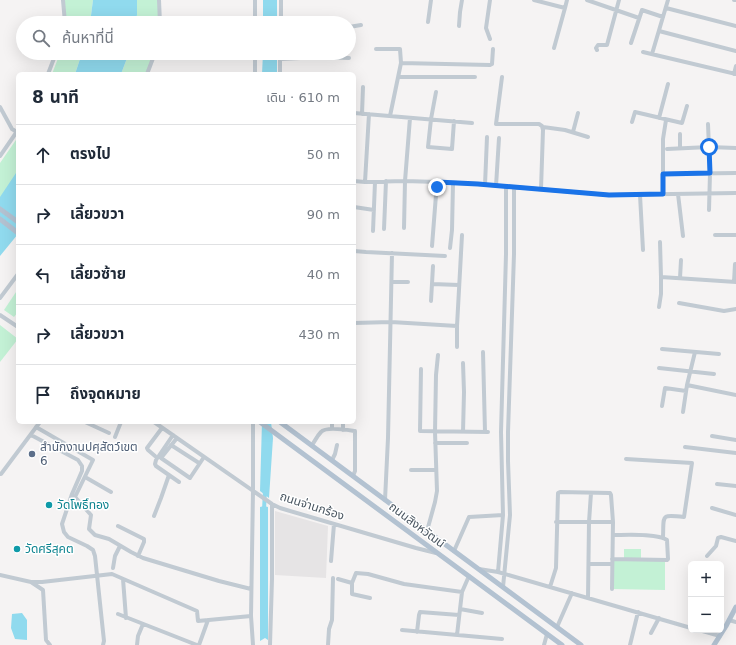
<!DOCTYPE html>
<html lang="th">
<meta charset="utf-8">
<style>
body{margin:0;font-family:"DejaVu Sans","Noto Sans Thai",sans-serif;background:#f2f2f3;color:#1f2937}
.controls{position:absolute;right:12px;bottom:12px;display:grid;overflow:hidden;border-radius:6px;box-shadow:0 4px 16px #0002}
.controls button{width:36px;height:36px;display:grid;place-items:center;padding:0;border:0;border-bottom:1px solid #e0e1e3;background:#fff;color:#1f2937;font:20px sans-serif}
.stop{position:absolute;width:12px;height:12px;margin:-9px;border:3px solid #1a73e8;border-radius:50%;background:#fff}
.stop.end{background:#1a73e8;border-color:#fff;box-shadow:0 1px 4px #0008}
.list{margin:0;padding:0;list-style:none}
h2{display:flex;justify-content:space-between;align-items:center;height:52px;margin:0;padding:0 16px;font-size:17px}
h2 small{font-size:13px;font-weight:400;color:#747a83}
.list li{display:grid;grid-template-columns:26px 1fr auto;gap:12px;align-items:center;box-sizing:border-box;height:60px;padding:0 16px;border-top:1px solid #e0e1e3}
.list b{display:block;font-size:15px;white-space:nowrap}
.list em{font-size:13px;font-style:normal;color:#747a83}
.icon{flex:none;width:22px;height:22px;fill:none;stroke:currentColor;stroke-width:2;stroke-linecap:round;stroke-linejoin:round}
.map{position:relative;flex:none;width:736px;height:645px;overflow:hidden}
.search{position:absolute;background:#fff;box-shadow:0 4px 16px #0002;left:16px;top:16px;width:340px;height:44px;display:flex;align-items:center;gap:10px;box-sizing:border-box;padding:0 14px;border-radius:22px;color:#747a83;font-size:15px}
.panel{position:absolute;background:#fff;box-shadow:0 4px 16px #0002;left:16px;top:72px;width:340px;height:352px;border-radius:6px}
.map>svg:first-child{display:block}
</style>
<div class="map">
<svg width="736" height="645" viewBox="0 0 736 645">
<rect width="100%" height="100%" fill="#f5f3f3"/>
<path fill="#e6e4e5" d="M275,511L328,526L326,578L275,575Z"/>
<path fill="#c3f1d5" d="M64,0H93L90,23H66Z
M137,0H159L160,23H135L137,15Z
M60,53H82L75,74H52Z
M129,53H155L147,74H121Z
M18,137V175L0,203V163Z
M18,289V312L14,317L4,310Z
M0,325L18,339L0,362Z
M624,549H641V559L665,560V590L612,589V559H624Z"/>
<path fill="#90daee" d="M93,0H137V15L135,23H90Z
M263,0H277V23H263Z
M82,53H129L121,74H75Z
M263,53H277V74H262Z
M18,170V234L0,256V197Z
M262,422H271L273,438L269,498L260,491Z
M264,506L268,507V640L265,638L260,641V507Z
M22,613L27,620V640L15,639L11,628L12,614Z"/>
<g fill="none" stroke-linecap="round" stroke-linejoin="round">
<path stroke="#90daee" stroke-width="4" d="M264,510L265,490"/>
<path stroke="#c1cad2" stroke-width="4" d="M63,0L65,23
M159,0L160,23
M255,0V23
M534,0L565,8L567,0
M587,0L639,18
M734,0H736
M666,8L736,26
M428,22L431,0
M281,23V0
M459,26L460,12L462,0
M349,27L361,25
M659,31L736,51
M490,39L486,28L490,0
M631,43L642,10L663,17
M554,48L565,8
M376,49H400L401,63L390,116
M597,50L596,48L598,45H607L619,0
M643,52L736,74
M255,53V74
M280,53V74
M652,54L668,0
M280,59L321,57L349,58
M401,63L490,65L492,64L493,49
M48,74L56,53
M147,74L155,53
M734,74L736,66
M398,77H475
M502,77L496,124H539L542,126L543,130L541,189
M436,92L431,119L428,147L452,149L454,121
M0,107L12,129L17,132
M354,113L472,123
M362,114L363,87
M659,118L668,84
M632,122L635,112L682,123L687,106
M708,124L710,173L709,210
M543,127L565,130L588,137
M573,132L578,113
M680,134V148
M667,149L709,147L736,148
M0,156L18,130
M663,174L736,173
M354,181L365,182L405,181L437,182L478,184L609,195L736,193
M365,182L369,114
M485,185L487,137
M496,186L499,138
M663,194V139L666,120
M678,194L683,236
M640,195L643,250
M354,207L374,210
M404,228L405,181L410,118
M384,229L386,181
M373,231L375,182
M715,235H736
M660,242L661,277L736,282
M432,246L437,182
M450,248L452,230L453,183
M354,251L366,252L445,256
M680,278L681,260
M392,282H408
M734,282L735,264H736
M432,284L459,285
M0,298L18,274
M431,301L433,266
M679,303L724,311L736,309
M659,307L661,294V277
M0,315L18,327
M354,323L391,322L457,326
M457,347V326L462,235
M662,349L719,354
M483,352L485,432
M659,368L714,374
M421,369L420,431L488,432
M687,385L736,395
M662,406L665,388L686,391
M683,412L687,385L695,352
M85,422L109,433
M154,422L272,504L280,508L416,548L436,553
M36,427L93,460L75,497L91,515L89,529L95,535L109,539L131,552L143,558L219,581L251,589
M332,429V422
M343,430V422
M463,432L464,392L463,363
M31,435L78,460L82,466V471L72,494L62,524L64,532L68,537L87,546L93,550L95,556L104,641L103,645
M173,435L156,460L155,464L156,466L179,482
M712,436L736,440
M115,437L121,422
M177,438L161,458L190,478L204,457
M435,443H467
M171,445L199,463
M312,445C315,441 317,436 321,432C326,426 348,430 355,431V471L353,476
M685,447L736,453
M155,456L148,450L147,448L162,428
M626,459L692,463L684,517C660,514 664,515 663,537
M332,460L335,454L337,445
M411,470H436
M0,474H1L40,422
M85,477L111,492
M717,484L736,486
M591,493L589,522H613
M385,500L388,438L392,253
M712,508L736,515
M154,516L161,498L169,475
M556,522H589L588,598
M118,526L144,539V542L138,556
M427,531L435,502L437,491L435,432L436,375L438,355
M454,551L469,517L503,515
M707,556L716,546L718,538L721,537L736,541
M612,559L667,560L668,559L667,540C657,533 626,535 613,535
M331,561L334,524
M589,564H612
M113,568L115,556L120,546
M479,569L498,572L691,628
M498,572L503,515L501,432L506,254V187
M0,575L31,582H42L112,574L197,611L198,621L251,616
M123,579L126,618
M338,579L352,583L356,573L368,574L404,584L462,592
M31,582L43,590L46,640L50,645
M352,583V594L370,598
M503,587L510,515L508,461V432L514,254V187
M550,587L556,568L558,493L560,492L609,493H610L611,495L613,522L612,589
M460,609L482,613
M118,614L197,645
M729,620L736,622
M557,627L572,593
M402,630L502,639
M699,630L720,636
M417,632L419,615L420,612L459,615
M651,633L659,618
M457,635L462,592L469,576
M137,645L138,636L143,624
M199,645L208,620
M253,645L251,616L253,491V422
M270,645L272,579V504
M328,645L329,629L332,620L333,578
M544,645L547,634
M630,645L638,612"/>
<path stroke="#b3c2d1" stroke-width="5" d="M0,209L18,222
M0,219L18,233
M260,422L562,645
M280,422L581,645
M714,645L726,626L736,607"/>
</g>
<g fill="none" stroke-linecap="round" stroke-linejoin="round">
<path stroke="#1a73e8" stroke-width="5" d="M437,187V182L478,184L609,195L663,194V174L710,173L709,147"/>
</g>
<circle fill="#5c6f8a" stroke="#fff" stroke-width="1.5" cx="32" cy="454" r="4"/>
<g fill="#0f9aa8" stroke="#fff" stroke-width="1.5">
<circle cx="49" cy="505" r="4"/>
<circle cx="17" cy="549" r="4"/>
</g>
<g text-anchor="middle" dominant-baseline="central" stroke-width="3" stroke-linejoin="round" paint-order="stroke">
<g font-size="12" fill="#4e5e75" stroke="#fff" text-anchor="start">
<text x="40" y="447">สำนักงานปศุสัตว์เขต<tspan x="40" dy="14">6</tspan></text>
</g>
<g font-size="12" fill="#0d838f" stroke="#fff" text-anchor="start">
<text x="57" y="505">วัดโพธิ์ทอง</text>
<text x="25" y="549">วัดศรีสุคต</text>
</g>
<g font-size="12" fill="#4a5661" stroke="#fff">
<text transform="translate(312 506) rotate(18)">ถนนจ่านกร้อง</text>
<text transform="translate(417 525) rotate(37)">ถนนสิงหวัฒน์</text>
</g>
</g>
</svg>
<div class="controls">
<button>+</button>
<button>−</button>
</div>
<div class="stop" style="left:709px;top:147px"></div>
<div class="stop end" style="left:437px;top:187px"></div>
<div class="search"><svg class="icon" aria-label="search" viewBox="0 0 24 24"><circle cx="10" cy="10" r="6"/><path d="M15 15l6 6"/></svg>ค้นหาที่นี่</div>
<section class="panel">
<h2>8 นาที<small>เดิน · 610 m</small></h2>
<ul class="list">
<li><svg class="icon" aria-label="ahead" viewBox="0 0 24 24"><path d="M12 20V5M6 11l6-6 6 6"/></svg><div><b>ตรงไป</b></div><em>50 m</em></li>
<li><svg class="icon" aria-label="right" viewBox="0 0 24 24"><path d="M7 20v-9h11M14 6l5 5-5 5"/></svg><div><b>เลี้ยวขวา</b></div><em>90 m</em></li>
<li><svg class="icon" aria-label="left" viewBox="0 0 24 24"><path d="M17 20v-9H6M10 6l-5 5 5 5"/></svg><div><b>เลี้ยวซ้าย</b></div><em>40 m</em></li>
<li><svg class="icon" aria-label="right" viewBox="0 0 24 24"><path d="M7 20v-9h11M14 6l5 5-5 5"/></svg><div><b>เลี้ยวขวา</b></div><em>430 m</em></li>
<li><svg class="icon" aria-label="arrive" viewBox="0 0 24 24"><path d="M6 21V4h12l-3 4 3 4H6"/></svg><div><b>ถึงจุดหมาย</b></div></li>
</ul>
</section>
</div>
